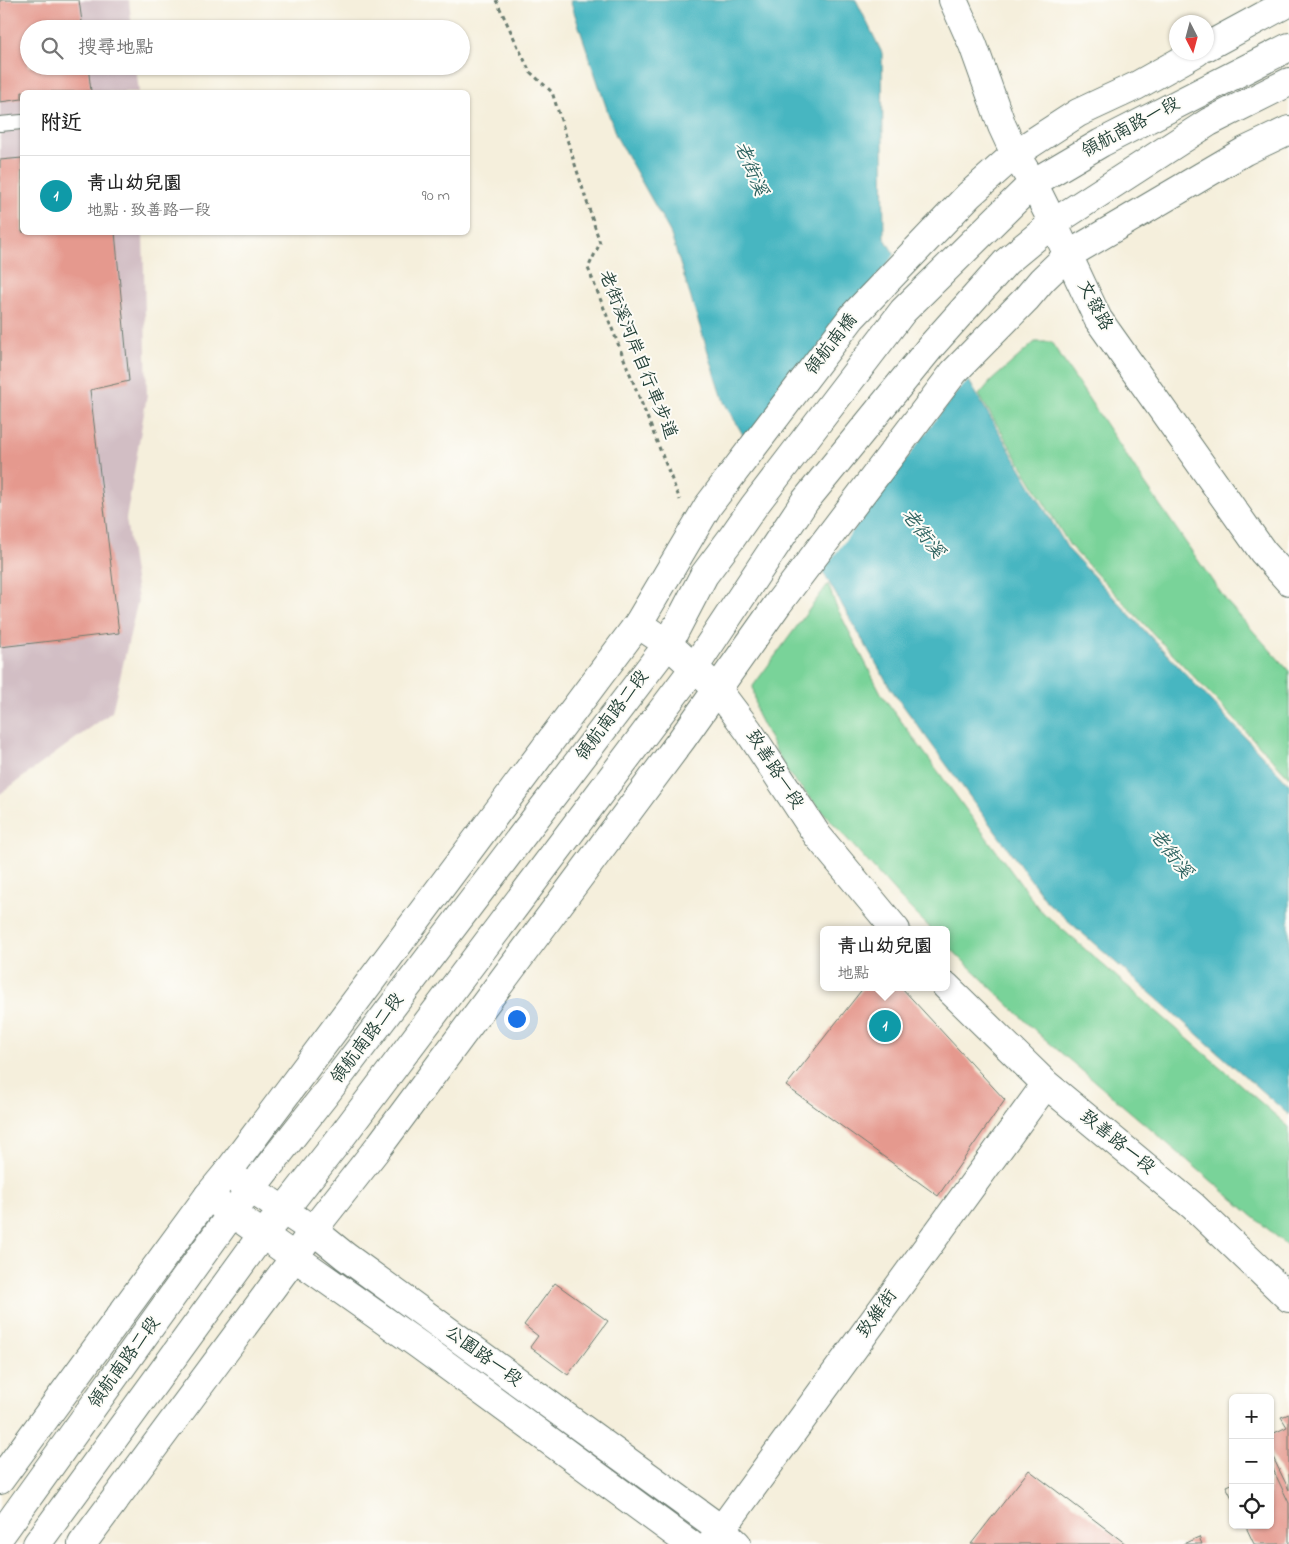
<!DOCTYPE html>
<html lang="zh-TW">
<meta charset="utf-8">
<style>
body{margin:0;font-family:"Indie Flower","LXGW WenKai TC",sans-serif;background:#f2f2f2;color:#222}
.controls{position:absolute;right:15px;bottom:15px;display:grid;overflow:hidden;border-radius:8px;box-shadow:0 1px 4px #0004}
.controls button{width:45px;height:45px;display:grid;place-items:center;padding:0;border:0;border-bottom:1px solid #e0e0e0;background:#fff;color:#222;font:25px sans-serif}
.compass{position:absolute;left:1169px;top:15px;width:45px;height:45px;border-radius:50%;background:#fff;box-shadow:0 1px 4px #0004;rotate:174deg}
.you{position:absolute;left:516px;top:1018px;width:18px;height:18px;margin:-12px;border:4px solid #fff;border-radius:50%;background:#1a73e8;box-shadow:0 0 0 8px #1a73e833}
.badge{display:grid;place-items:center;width:32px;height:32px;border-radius:50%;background:#ea580c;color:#fff;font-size:16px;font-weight:700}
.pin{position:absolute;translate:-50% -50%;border:2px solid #fff;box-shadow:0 1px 5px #0006}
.popup{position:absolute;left:820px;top:926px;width:130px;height:65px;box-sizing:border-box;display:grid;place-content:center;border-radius:8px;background:#fff;filter:drop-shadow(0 1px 4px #0005);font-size:16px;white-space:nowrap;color:#767676}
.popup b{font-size:19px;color:#222}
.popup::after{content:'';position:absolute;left:50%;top:100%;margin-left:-10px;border:10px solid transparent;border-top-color:#fff}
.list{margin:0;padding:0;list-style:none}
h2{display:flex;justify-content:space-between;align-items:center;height:65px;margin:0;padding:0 20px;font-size:21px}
h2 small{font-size:16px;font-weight:400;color:#767676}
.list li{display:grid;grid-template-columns:32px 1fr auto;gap:15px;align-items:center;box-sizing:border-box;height:80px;padding:0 20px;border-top:1px solid #e0e0e0}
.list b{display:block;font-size:19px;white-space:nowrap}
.list p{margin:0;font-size:16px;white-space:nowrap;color:#767676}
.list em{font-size:16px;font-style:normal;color:#767676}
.icon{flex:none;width:28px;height:28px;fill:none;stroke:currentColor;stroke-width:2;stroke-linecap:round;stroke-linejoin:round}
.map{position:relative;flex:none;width:1289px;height:1544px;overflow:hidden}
.search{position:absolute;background:#fff;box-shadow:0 1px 4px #0004;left:20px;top:20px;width:450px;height:55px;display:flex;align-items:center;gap:12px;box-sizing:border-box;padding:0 18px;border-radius:28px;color:#767676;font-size:19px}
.panel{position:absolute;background:#fff;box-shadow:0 1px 4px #0004;left:20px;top:90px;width:450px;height:145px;border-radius:8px}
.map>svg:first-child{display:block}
</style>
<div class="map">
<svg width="1289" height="1544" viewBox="0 0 1289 1544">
<rect width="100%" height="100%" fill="#fdfcf7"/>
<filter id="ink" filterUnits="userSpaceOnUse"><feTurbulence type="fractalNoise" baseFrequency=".02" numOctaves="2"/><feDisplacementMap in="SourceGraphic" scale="10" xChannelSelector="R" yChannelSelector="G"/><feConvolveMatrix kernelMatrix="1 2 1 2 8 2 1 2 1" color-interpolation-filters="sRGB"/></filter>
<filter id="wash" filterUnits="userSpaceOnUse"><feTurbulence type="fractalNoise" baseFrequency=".0096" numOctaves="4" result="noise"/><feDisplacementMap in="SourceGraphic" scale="20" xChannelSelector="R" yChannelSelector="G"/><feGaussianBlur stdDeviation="1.12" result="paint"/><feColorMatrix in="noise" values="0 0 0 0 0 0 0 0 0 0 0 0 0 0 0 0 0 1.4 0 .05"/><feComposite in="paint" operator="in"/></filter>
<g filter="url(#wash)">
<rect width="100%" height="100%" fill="#f5efdc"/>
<path fill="#d2bec4" d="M0,0H129L132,29H29V66H136L139,92H22V232L143,233L147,395L126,519L138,600L112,712L0,794Z"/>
<path fill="#79d399" stroke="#4c8866" d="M1035,342H1051L1144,482L1213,582L1228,603L1289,671V777L1070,546L979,395L991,381Z
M828,584L836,606L882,695L1039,909L1289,1127V1247L1039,1034L946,944V930H932L903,901L787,772L757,714L753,686Z"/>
<path fill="#47b6c1" stroke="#337a7a" d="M570,0H856L882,53L884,237L1068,549L1289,784V1115L1047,902L891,689L724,402L670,232L616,136Z"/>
<path fill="#f5efdc" d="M897,252L971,378L954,395L821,573L744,441Z"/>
<g id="blocks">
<path fill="#e5998e" d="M0,0H79L83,29H29V66H88L91,91L75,92H22V99L0,102Z
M22,158V232H115L129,381L90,390L119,633L0,647V160Z
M864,987H901L1005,1100L938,1196L786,1086Z
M555,1283L608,1321L568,1375L530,1347L538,1336L524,1325Z
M1289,1414V1490L1270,1451V1435L1287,1427L1281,1417Z
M1270,1463L1289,1503V1544H1254L1245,1525H1270Z
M1029,1470L1126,1544H971Z
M1233,1483V1500L1226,1486Z
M1199,1537L1202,1544H1183Z"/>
</g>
</g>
<g filter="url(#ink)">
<use href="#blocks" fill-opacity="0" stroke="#6a7b6f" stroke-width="1"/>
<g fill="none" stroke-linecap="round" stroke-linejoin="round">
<defs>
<path id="lane" d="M0,124L22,122"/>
<path id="street" d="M953,0L973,45L1002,126L1015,154L1033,183L1053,223L1098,319L1263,552L1289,581
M638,624L668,644L717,689L748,730L817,835L896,930
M946,986L1046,1084L1193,1206L1289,1298
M227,1173L313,1230L345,1256L722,1530L737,1544
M208,1196L419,1345L690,1544
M711,1544L1046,1084"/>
<path id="secondary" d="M1206,47L1289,2
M0,1480L208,1196L227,1173L638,624L708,506L852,317L969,195L1015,154L1078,113L1136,86L1197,52
M82,1544L294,1258L313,1230L380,1145L682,739L777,605L954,372L1026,299L1042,280L1068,255L1245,151L1289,130"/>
<path id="primary" d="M0,1536L232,1213L324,1096L668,644L704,575L731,539L754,506L903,311L1033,183L1101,143L1289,47
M37,1544L262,1235L284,1210L342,1136L694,668L805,501L933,344L1006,262L1053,223L1209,122L1289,82"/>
</defs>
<use href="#lane" stroke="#6a7b6f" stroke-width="16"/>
<use href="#street" stroke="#6a7b6f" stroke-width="30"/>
<use href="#secondary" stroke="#6a7b6f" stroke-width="30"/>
<use href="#primary" stroke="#6a7b6f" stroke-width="30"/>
<path stroke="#6a7b6f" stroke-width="3" stroke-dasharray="4 4" stroke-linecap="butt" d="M496,0L530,72L552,92L600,243L588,268L680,500"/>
<use href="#lane" stroke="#fff" stroke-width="14"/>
<use href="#street" stroke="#fff" stroke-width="28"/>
<use href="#secondary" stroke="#fff" stroke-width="28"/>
<use href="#primary" stroke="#fff" stroke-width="28"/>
</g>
</g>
<g text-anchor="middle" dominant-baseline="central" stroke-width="4" stroke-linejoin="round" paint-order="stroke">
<g font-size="18" fill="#1f3d34" stroke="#fdfcf7">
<text transform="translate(1131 128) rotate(-28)">領航南路一段</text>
<text transform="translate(1094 306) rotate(62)">文發路</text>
<text transform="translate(832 345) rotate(-52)">領航南橋</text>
<text transform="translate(637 355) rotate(68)">老街溪河岸自行車步道</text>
<text transform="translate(613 716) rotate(-53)">領航南路二段</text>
<text transform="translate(774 770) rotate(57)">致善路一段</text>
<text transform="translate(368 1039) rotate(-53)">領航南路二段</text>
<text transform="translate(1117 1143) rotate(39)">致善路一段</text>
<text transform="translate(878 1314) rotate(-54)">致維街</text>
<text transform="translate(483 1357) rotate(36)">公園路一段</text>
<text transform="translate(125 1363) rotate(-54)">領航南路二段</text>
</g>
<g font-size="19" font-style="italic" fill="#2b615e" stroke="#fdfcf7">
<text transform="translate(750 169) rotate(67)">老街溪</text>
<text transform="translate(922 534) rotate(52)">老街溪</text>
<text transform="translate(1170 854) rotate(52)">老街溪</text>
</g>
</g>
</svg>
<div class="controls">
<button>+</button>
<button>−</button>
<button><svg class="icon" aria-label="locate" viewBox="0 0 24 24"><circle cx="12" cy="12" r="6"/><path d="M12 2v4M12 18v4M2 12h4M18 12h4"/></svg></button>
</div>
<svg class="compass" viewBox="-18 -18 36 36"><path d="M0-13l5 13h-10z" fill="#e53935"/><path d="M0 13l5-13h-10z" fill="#767676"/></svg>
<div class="you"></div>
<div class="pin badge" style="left:885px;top:1026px;background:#0f9aa8">1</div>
<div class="popup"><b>青山幼兒園</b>地點</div>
<div class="search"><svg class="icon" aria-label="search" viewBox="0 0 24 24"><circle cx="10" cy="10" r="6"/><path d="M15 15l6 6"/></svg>搜尋地點</div>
<section class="panel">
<h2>附近<small></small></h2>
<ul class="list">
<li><span class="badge" style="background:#0f9aa8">1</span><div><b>青山幼兒園</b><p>地點 · 致善路一段</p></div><em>90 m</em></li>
</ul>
</section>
</div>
